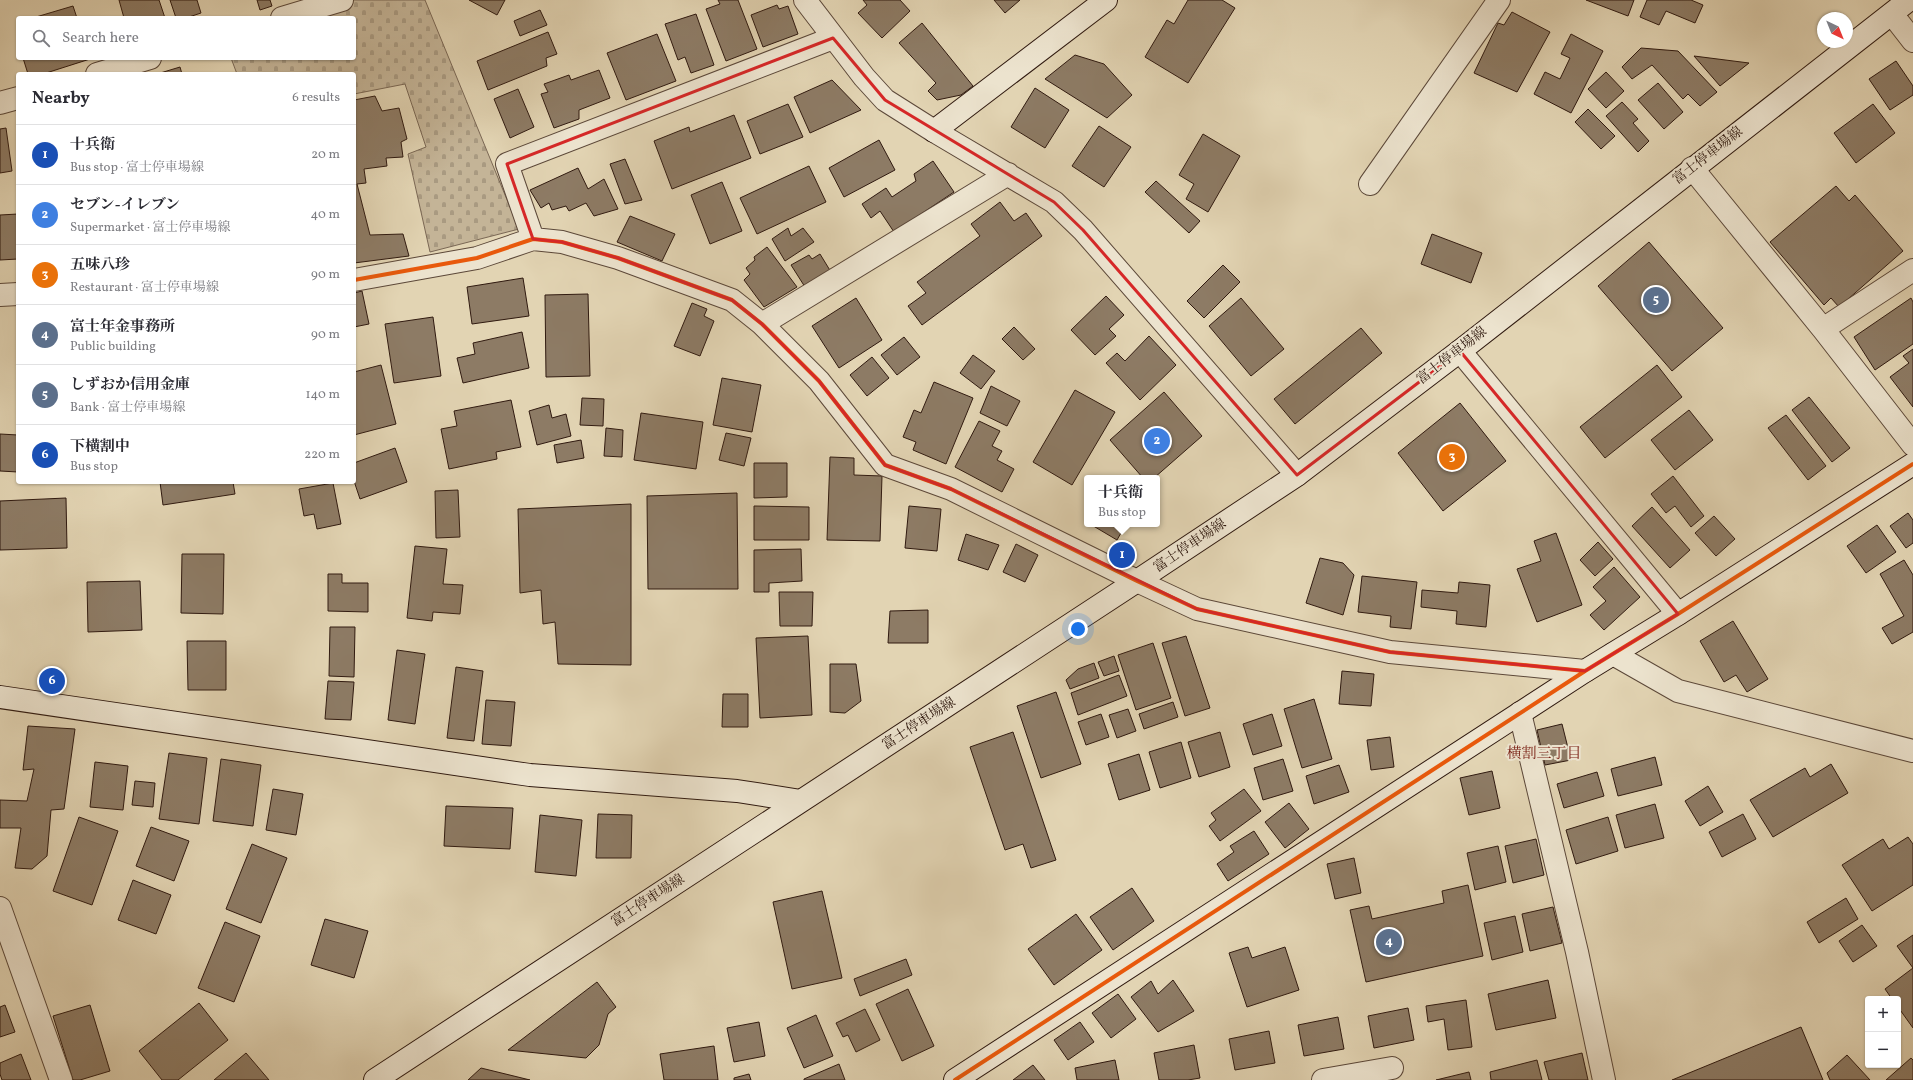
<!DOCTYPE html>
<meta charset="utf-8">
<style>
body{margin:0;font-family:Vollkorn,"Noto Serif JP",serif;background:#f2f2f3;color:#2b2b33}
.controls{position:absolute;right:12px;bottom:12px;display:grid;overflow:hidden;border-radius:4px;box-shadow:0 1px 3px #0004}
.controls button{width:36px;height:36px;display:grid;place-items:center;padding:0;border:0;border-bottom:1px solid #e1e1e2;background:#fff;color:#2b2b33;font:20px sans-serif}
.compass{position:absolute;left:1817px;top:12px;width:36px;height:36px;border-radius:50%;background:#fff;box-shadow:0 1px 3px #0004;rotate:137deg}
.you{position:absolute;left:1078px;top:629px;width:14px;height:14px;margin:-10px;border:3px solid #fff;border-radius:50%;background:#1a73e8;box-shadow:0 0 0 6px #1a73e833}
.badge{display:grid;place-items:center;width:26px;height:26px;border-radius:50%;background:#d93025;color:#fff;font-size:13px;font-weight:700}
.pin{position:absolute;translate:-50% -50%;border:2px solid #fff;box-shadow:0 1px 4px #0006}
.popup{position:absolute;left:1084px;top:475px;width:76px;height:52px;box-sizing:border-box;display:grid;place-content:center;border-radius:4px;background:#fff;filter:drop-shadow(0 1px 3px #0005);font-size:13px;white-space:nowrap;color:#7c7c81}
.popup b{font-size:15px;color:#2b2b33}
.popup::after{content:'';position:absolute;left:50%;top:100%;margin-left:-8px;border:8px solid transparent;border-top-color:#fff}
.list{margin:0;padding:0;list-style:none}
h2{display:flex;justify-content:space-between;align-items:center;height:52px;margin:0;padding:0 16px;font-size:17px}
h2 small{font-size:13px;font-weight:400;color:#7c7c81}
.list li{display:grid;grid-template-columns:26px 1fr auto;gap:12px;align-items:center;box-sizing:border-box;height:60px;padding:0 16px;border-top:1px solid #e1e1e2}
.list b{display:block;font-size:15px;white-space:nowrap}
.list p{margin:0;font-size:13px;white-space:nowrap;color:#7c7c81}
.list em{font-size:13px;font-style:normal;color:#7c7c81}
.icon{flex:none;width:22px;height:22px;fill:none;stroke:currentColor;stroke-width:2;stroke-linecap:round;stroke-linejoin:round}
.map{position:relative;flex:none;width:1913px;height:1080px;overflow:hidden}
.search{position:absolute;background:#fff;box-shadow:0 1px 3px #0004;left:16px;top:16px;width:340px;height:44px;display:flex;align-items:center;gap:10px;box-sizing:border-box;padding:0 14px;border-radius:4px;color:#7c7c81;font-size:15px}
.panel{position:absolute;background:#fff;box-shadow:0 1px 3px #0004;left:16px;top:72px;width:340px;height:412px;border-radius:4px}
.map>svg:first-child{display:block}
</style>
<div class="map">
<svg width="1913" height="1080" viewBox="0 0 1913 1080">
<defs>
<pattern id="cemetery-stones" width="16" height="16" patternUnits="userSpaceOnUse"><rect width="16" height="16" fill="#c4b497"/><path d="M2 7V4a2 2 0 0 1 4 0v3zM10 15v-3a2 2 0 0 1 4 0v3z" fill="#a99a81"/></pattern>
</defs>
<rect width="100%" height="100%" fill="#e2d4b3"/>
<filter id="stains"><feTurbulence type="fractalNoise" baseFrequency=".005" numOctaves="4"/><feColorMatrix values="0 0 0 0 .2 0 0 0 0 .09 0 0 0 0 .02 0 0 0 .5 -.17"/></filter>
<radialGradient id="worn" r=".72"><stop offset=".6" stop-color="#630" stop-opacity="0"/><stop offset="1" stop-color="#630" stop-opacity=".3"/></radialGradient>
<path fill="url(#cemetery-stones)" stroke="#7a6754" d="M346,0H425L519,229L430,252L408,154L426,147L405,84L354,94V74H237L231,58H354V18H294Z"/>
<path fill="#8d7b65" stroke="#301a10" d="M119,0H159L165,18H124Z
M170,0H197L201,13L186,18H176Z
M257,0H270L272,6L260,10Z
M469,0H505L497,15Z
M718,0H738L757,49L726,61L706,9L720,4Z
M863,0H900L910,11L882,38L858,13L867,5Z
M994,0H1020L1005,13Z
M1188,0H1222L1235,8L1188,83L1145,57L1167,20L1174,24Z
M1586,0H1634L1628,16Z
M1647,0H1691L1703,5L1695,23L1666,11L1659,25L1640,17Z
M777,5L779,9L788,6L798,34L763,47L751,15Z
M73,6L77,18L36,17Z
M540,10L547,25L520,36L514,21Z
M1512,12L1550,32L1517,92L1474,73L1498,23L1504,25Z
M696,14L714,65L691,73L685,57L678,60L665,24Z
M922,23L973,86L961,95L937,100L928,91L936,83L899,43Z
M548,32L557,54L546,58L547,66L488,90L477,61Z
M657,34L676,81L626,100L607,53Z
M1571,34L1603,51L1571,113L1534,94L1545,72L1560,79L1570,58L1561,54Z
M1641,48L1678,51L1717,92L1700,106L1688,94L1683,99L1652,65L1632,79L1622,67Z
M1075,55L1104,64L1132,95L1107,118L1045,79Z
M1694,56L1749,63L1720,86Z
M23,58H90V59L43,74H28Z
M1896,61L1913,86V95L1890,110L1869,79Z
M180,67L182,74H157Z
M599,70L610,98L579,110V119L554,128L541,94L548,92L544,84L569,75L571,80Z
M1606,72L1624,91L1606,108L1588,89Z
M832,80L861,110L810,133L794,97Z
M1658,83L1683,112L1664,129L1638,100Z
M1035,88L1069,110L1045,148L1011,127Z
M518,89L534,127L510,138L494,99Z
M375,96L382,111L399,108L407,139L401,142L403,157L386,158L387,166L364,169L366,183L357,184L370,235L403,234L409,256L354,263V100Z
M1622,102L1638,119L1633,123L1649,141L1638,152L1606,116Z
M788,104L803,137L760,154L747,121Z
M1873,104L1895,133L1856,163L1834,133Z
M1588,109L1615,136L1601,149L1575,122Z
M734,115L751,158L672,189L654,141L689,127L690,132Z
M1099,126L1131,147L1104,187L1072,166Z
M6,128L12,171L0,173V129Z
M1203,134L1240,156L1208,212L1186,199L1194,184L1179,175Z
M879,140L895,170L844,197L829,168Z
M625,159L642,200L625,204L610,164Z
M933,161L954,192L894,232L880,211L871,218L862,204L886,188L892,197L916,181L914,174Z
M809,166L826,202L757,234L740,198Z
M578,168L588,189L604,179L618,209L594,216L586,203L569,211L566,206L552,210L549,203L541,208L530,190Z
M1156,181L1200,221L1189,233L1145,192Z
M722,182L742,231L710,244L691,195Z
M1836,186L1849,201L1855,195L1903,251L1839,307L1831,298L1824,305L1770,242Z
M1000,202L1014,221L1026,213L1042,236L922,325L908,306L926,293L917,282L980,236L971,224Z
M18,214V259L0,260V215Z
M630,216L675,234L662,261L617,242Z
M788,228L791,236L803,228L814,242L785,261L772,239Z
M1432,234L1482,253L1471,283L1421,264Z
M1649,242L1723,328L1672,371L1598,286Z
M767,247L797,287L764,307L744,280L750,274L746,268L755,260L754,257Z
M820,254L831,272L805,287L791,265L809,255L812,259Z
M1223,265L1240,282L1204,318L1187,301Z
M523,278L529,316L472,324L467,287Z
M362,291L369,324L354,327V293Z
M588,294L590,376L546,377L545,295Z
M1106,296L1124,315L1109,329L1116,336L1095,355L1071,330Z
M856,298L882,340L839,368L812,326Z
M1241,298L1284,349L1251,376L1209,326Z
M1911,298L1913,302V344L1875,370L1854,337Z
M692,303L707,309L704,316L714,321L700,356L674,346Z
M433,317L441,376L394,383L385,324Z
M1014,327L1035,349L1023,360L1002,339Z
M1361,328L1382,353L1295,424L1274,399Z
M522,332L529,368L463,383L457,358L475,354L473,343Z
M1149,336L1176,365L1140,400L1106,363L1117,353L1125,361Z
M904,337L920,357L897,375L881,355Z
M1913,349V407L1890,377L1909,363L1903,356Z
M973,355L995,371L981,389L960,373Z
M872,357L889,378L867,396L850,375Z
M381,365L396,424L354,435V372Z
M1657,365L1682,397L1605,458L1580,427Z
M722,378L761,385L752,432L713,425Z
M934,382L973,398L946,464L913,450L916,442L903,437L914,410L921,413Z
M991,386L1020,401L1007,426L980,413Z
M1075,390L1115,412L1072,485L1033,462Z
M1164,392L1202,436L1154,478H1143L1110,440Z
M1809,397L1850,448L1832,462L1792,410Z
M582,398L604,399L603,426L580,425Z
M511,400L521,447L496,452L497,459L449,469L441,429L457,426L454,411Z
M1460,403L1506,461L1443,511L1398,453Z
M549,405L552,418L566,414L571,436L537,445L529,411Z
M1689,410L1713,440L1675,470L1651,440Z
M641,413L703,422L696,469L634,460Z
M1786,415L1826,466L1808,480L1768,428Z
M979,421L1000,431L992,446L1002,451L997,460L1014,469L1002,492L955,467Z
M606,428L623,430L622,457L604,456Z
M726,433L751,438L744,466L719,460Z
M0,434L18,435V472L0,471Z
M581,440L584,458L557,463L554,445Z
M395,448L407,482L360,499L354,481V463Z
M830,457L854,458V475L882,476L880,541L827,540Z
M754,463H787V497L754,498Z
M1673,476L1704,516L1691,527L1675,506L1666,513L1651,494Z
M160,482H233L235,494L163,505Z
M333,483L341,524L317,529L314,514L304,516L299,489Z
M458,490L460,537L436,538L435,491Z
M737,493L738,589H648L647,496Z
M66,498L67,548L0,550V501Z
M631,504V665L558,664L555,622L543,624L541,590L520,593L518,509Z
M754,506L809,507V540H754Z
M909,506L941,509L937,551L905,548Z
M1652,507L1690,550L1670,568L1632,526Z
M1908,513L1913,520V543L1906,548L1890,526Z
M1714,516L1735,539L1716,556L1695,533Z
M1090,524H1126L1117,540Z
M1877,525L1896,552L1866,573L1847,546Z
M1556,533L1582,605L1537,622L1517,569L1541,561L1534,541Z
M966,534L999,545L988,570L958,560Z
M1598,542L1613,559L1595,576L1580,560Z
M1016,544L1038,555L1025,582L1003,572Z
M415,546L447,549L443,584L463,585L460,614L433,612L432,621L407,618Z
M801,549L802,581L769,583V592H754V550Z
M182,554H224L223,614L181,613Z
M1320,558L1343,563L1354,575L1343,615L1306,603Z
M1904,560L1913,575V632L1892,644L1882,628L1904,616L1880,574Z
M1614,567L1640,597L1604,630L1590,615L1606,601L1593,587Z
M328,574H342V583H368V612L328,611Z
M1362,576L1417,582L1411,629L1390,627L1391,616L1358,612Z
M140,581L142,630L88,632L87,582Z
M1459,582L1490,585L1486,627L1456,624L1457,611L1421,607L1422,590L1458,593Z
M779,592H813L812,626H780Z
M928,610V643H888L890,611Z
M1733,621L1768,679L1747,692L1736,675L1724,682L1700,641Z
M330,627H355L354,677L329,676Z
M808,636L812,715L760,718L756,638Z
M1186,636L1210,708L1185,716L1162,643Z
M187,641H226V690H188Z
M1153,643L1171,698L1136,710L1118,655Z
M397,650L425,654L415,724L388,720Z
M1114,656L1119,671L1104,676L1098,662Z
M1094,663L1099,678L1070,689L1066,680L1078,669Z
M830,664H856L861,701L845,713L830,712Z
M456,667L483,671L474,741L447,738Z
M1342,671L1374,674L1371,706L1339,704Z
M1119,675L1127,696L1078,715L1071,693Z
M328,681L354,682L351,720L325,719Z
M1056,692L1081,764L1041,778L1017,706Z
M723,694H748V727H722Z
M1314,699L1332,759L1302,768L1284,709Z
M486,700L515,702L511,746L482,744Z
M1173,702L1178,717L1144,729L1139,714Z
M1128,709L1136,731L1117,738L1109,715Z
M1101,714L1109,737L1086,745L1078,722Z
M1272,714L1282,746L1253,755L1243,724Z
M1562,724L1571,760L1545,765L1537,730Z
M28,726L75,729L64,809L51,810L47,856L32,869L15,868L21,828H0V800L27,801L34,769L23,770Z
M1013,732L1056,860L1031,868L1023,844L1005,850L970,747Z
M1220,732L1230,767L1199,777L1188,742Z
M1390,737L1394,767L1371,770L1367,740Z
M1181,742L1191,778L1160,788L1149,752Z
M169,753L207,758L199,824L159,819Z
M1139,754L1150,790L1119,800L1108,764Z
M1655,757L1662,785L1618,796L1611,769Z
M221,759L261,765L253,826L213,821Z
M1283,759L1293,791L1263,800L1254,768Z
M95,762L128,766L123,810L90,807Z
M1831,764L1848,793L1773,837L1750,800L1805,768L1810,777Z
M1339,765L1349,792L1314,804L1306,776Z
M1492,771L1500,808L1469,815L1460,778Z
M1597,772L1604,796L1564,808L1557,784Z
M135,781L155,783L153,807L132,805Z
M1708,786L1723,812L1700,826L1685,801Z
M273,789L303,794L296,835L266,830Z
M1244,789L1261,811L1220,841L1209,826L1216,820L1211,813Z
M1289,803L1309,829L1285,848L1265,822Z
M1655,804L1664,838L1625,848L1616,815Z
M446,806L513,808L510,849L444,846Z
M598,814L632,815L631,858H596Z
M1743,814L1756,839L1722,857L1709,832Z
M540,815L582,820L576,876L535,872Z
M79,817L118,831L92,905L53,891Z
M1608,817L1618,851L1576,864L1566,830Z
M151,827L189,841L174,881L136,866Z
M1254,831L1269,854L1228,881L1217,864L1234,852L1230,846Z
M1908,837L1913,844V885L1872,911L1842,865L1883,839L1889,849Z
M1536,839L1544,875L1513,883L1505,846Z
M252,844L287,858L261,923L226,909Z
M1498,846L1506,882L1475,890L1467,853Z
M1354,858L1361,893L1335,899L1327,864Z
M133,880L171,895L156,934L118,920Z
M1468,885L1483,956L1366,982L1350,910L1369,906L1372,919L1444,903L1442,891Z
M1132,888L1154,921L1113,950L1090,917Z
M822,891L842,978L792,989L773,902Z
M1846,898L1858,919L1819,943L1807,922Z
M1553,907L1562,943L1530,951L1522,914Z
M1076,914L1102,950L1054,985L1028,949Z
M1515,916L1523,952L1492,960L1484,923Z
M325,919L368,931L354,978L311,965Z
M225,922L260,936L234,1002L198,988Z
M1862,925L1877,946L1853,962L1839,941Z
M1913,935V1028L1898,1007V999H1892L1885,989L1913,968L1897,946Z
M1248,947L1252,958L1285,947L1299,990L1247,1007L1229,953Z
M906,959L912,975L860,996L854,979Z
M1173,980L1194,1011L1158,1032L1131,997L1151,981L1158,994Z
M1548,980L1556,1018L1496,1030L1488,994Z
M597,982L616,1007L608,1014L599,1045L586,1058L508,1050Z
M908,989L934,1046L902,1061L876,1004Z
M1118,994L1136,1019L1111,1038L1092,1013Z
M1466,1000L1472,1047L1448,1050L1444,1019L1428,1022L1426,1006Z
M199,1003L228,1040L178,1080H162L139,1051Z
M5,1005L15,1032L0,1037V1007Z
M90,1005L110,1071L80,1080H73L53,1016Z
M1408,1008L1414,1040L1374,1048L1368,1016Z
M865,1009L880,1040L856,1052L848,1035L843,1037L836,1023Z
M816,1015L833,1056L804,1068L787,1028Z
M1338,1017L1344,1049L1304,1056L1298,1025Z
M759,1022L765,1056L734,1062L727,1028Z
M1080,1022L1094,1042L1068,1060L1054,1040Z
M1801,1027L1823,1080H1672Z
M1269,1031L1275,1063L1235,1070L1229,1039Z
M1194,1045L1200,1078L1188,1080H1159L1154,1053Z
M714,1046L718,1080H664L660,1054Z
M246,1053L269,1080H214Z
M1582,1053L1588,1080H1549L1544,1062Z
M21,1054L31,1080H2L0,1074V1063Z
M1847,1055L1870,1080H1830L1827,1073Z
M1911,1058L1913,1060V1080H1886Z
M1115,1060L1119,1080H1077L1075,1068Z
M1537,1060L1542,1080H1491L1490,1072Z
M839,1064L845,1080H804V1079Z
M1033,1065L1045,1080H1013Z
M481,1068L530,1080H468Z
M1469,1072L1471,1080H1436Z
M749,1074L751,1080H734V1078Z"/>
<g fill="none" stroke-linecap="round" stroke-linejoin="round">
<defs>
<path id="street" d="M805,0L864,77L885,100L934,131L1054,202L1083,230L1297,475
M1892,14L1913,41
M282,18L342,0
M97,74L150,58
M0,103L18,98
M1692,168L1823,329L1913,445
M1370,184L1499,0
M533,239L507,164L833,38
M354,280L477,258L533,239L562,242L618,258L732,300L762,324L819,381L885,465L951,489L1137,581L1197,609L1390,652L1585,671
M0,295L18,294
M762,324L1008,174
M1823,329L1913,270
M1460,351L1678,614
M1613,654L1678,691L1913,751
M1520,713L1577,952L1604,1080
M0,908L61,1080
M1323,1080L1392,1068"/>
<path id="secondary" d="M934,131L1106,0
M0,697L530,775L737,791L801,801
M375,1080L1137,581L1297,475L1460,351L1909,0
M955,1080L1585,671L1678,614L1913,464"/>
</defs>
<use href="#street" stroke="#5c4839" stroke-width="24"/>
<use href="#secondary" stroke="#301a10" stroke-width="24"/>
<use href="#street" stroke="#ece3ce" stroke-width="22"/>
<use href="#secondary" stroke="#ece3ce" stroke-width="22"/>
<defs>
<path id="cycleway" d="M354,280L477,258L533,239L562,242L618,258L732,300L762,324L819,381L885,465L951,489L1137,581L1197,609L1390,652L1585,671
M955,1080L1585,671L1678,614L1913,464"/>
</defs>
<use href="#cycleway" stroke="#ece3ce" stroke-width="6"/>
<use href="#cycleway" stroke="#e8590c" stroke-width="4"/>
</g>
<path fill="none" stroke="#d62828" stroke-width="3" stroke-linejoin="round" d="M833,38L885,100L1054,202L1083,230L1297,475L1460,351L1678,614L1585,671L1390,652L1197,609L951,489L885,465L819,381L762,324L732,300L618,258L562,242L533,239L507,164Z"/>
<g text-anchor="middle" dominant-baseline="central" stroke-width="4" stroke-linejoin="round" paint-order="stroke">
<g font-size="14" fill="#301a10" stroke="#ece3ce">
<text transform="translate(1708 156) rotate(-38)">富士停車場線</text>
<text transform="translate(1452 356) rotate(-38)">富士停車場線</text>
<text transform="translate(1190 546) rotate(-34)">富士停車場線</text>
<text transform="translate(919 724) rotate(-33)">富士停車場線</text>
<text transform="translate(648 901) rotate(-33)">富士停車場線</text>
</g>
<g font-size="15" fill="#7a1f14" stroke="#ece3ce">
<text x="1544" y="754">横割三丁目</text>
</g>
</g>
<rect width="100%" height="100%" filter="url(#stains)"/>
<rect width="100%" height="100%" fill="url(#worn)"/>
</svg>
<div class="controls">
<button>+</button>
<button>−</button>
</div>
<svg class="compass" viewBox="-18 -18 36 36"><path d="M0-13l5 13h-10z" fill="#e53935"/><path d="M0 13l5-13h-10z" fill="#7c7c81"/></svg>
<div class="you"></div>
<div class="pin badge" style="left:1122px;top:555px;background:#1a4fb4">1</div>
<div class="popup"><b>十兵衛</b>Bus stop</div>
<div class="pin badge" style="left:1157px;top:441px;background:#3f7fe0">2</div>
<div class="pin badge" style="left:1452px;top:457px;background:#e8710a">3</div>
<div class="pin badge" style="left:1389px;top:942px;background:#5c6f8a">4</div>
<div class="pin badge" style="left:1656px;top:300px;background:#5c6f8a">5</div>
<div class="pin badge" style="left:52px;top:681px;background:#1a4fb4">6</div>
<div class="search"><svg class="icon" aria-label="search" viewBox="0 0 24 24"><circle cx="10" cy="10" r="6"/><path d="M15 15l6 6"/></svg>Search here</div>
<section class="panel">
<h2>Nearby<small>6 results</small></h2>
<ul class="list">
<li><span class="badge" style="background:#1a4fb4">1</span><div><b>十兵衛</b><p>Bus stop · 富士停車場線</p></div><em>20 m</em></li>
<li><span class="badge" style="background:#3f7fe0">2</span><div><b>セブン-イレブン</b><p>Supermarket · 富士停車場線</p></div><em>40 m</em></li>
<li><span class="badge" style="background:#e8710a">3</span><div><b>五味八珍</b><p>Restaurant · 富士停車場線</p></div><em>90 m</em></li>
<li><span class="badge" style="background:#5c6f8a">4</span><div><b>富士年金事務所</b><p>Public building</p></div><em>90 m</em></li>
<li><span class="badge" style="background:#5c6f8a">5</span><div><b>しずおか信用金庫</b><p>Bank · 富士停車場線</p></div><em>140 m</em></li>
<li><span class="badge" style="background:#1a4fb4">6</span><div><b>下横割中</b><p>Bus stop</p></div><em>220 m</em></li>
</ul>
</section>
</div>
